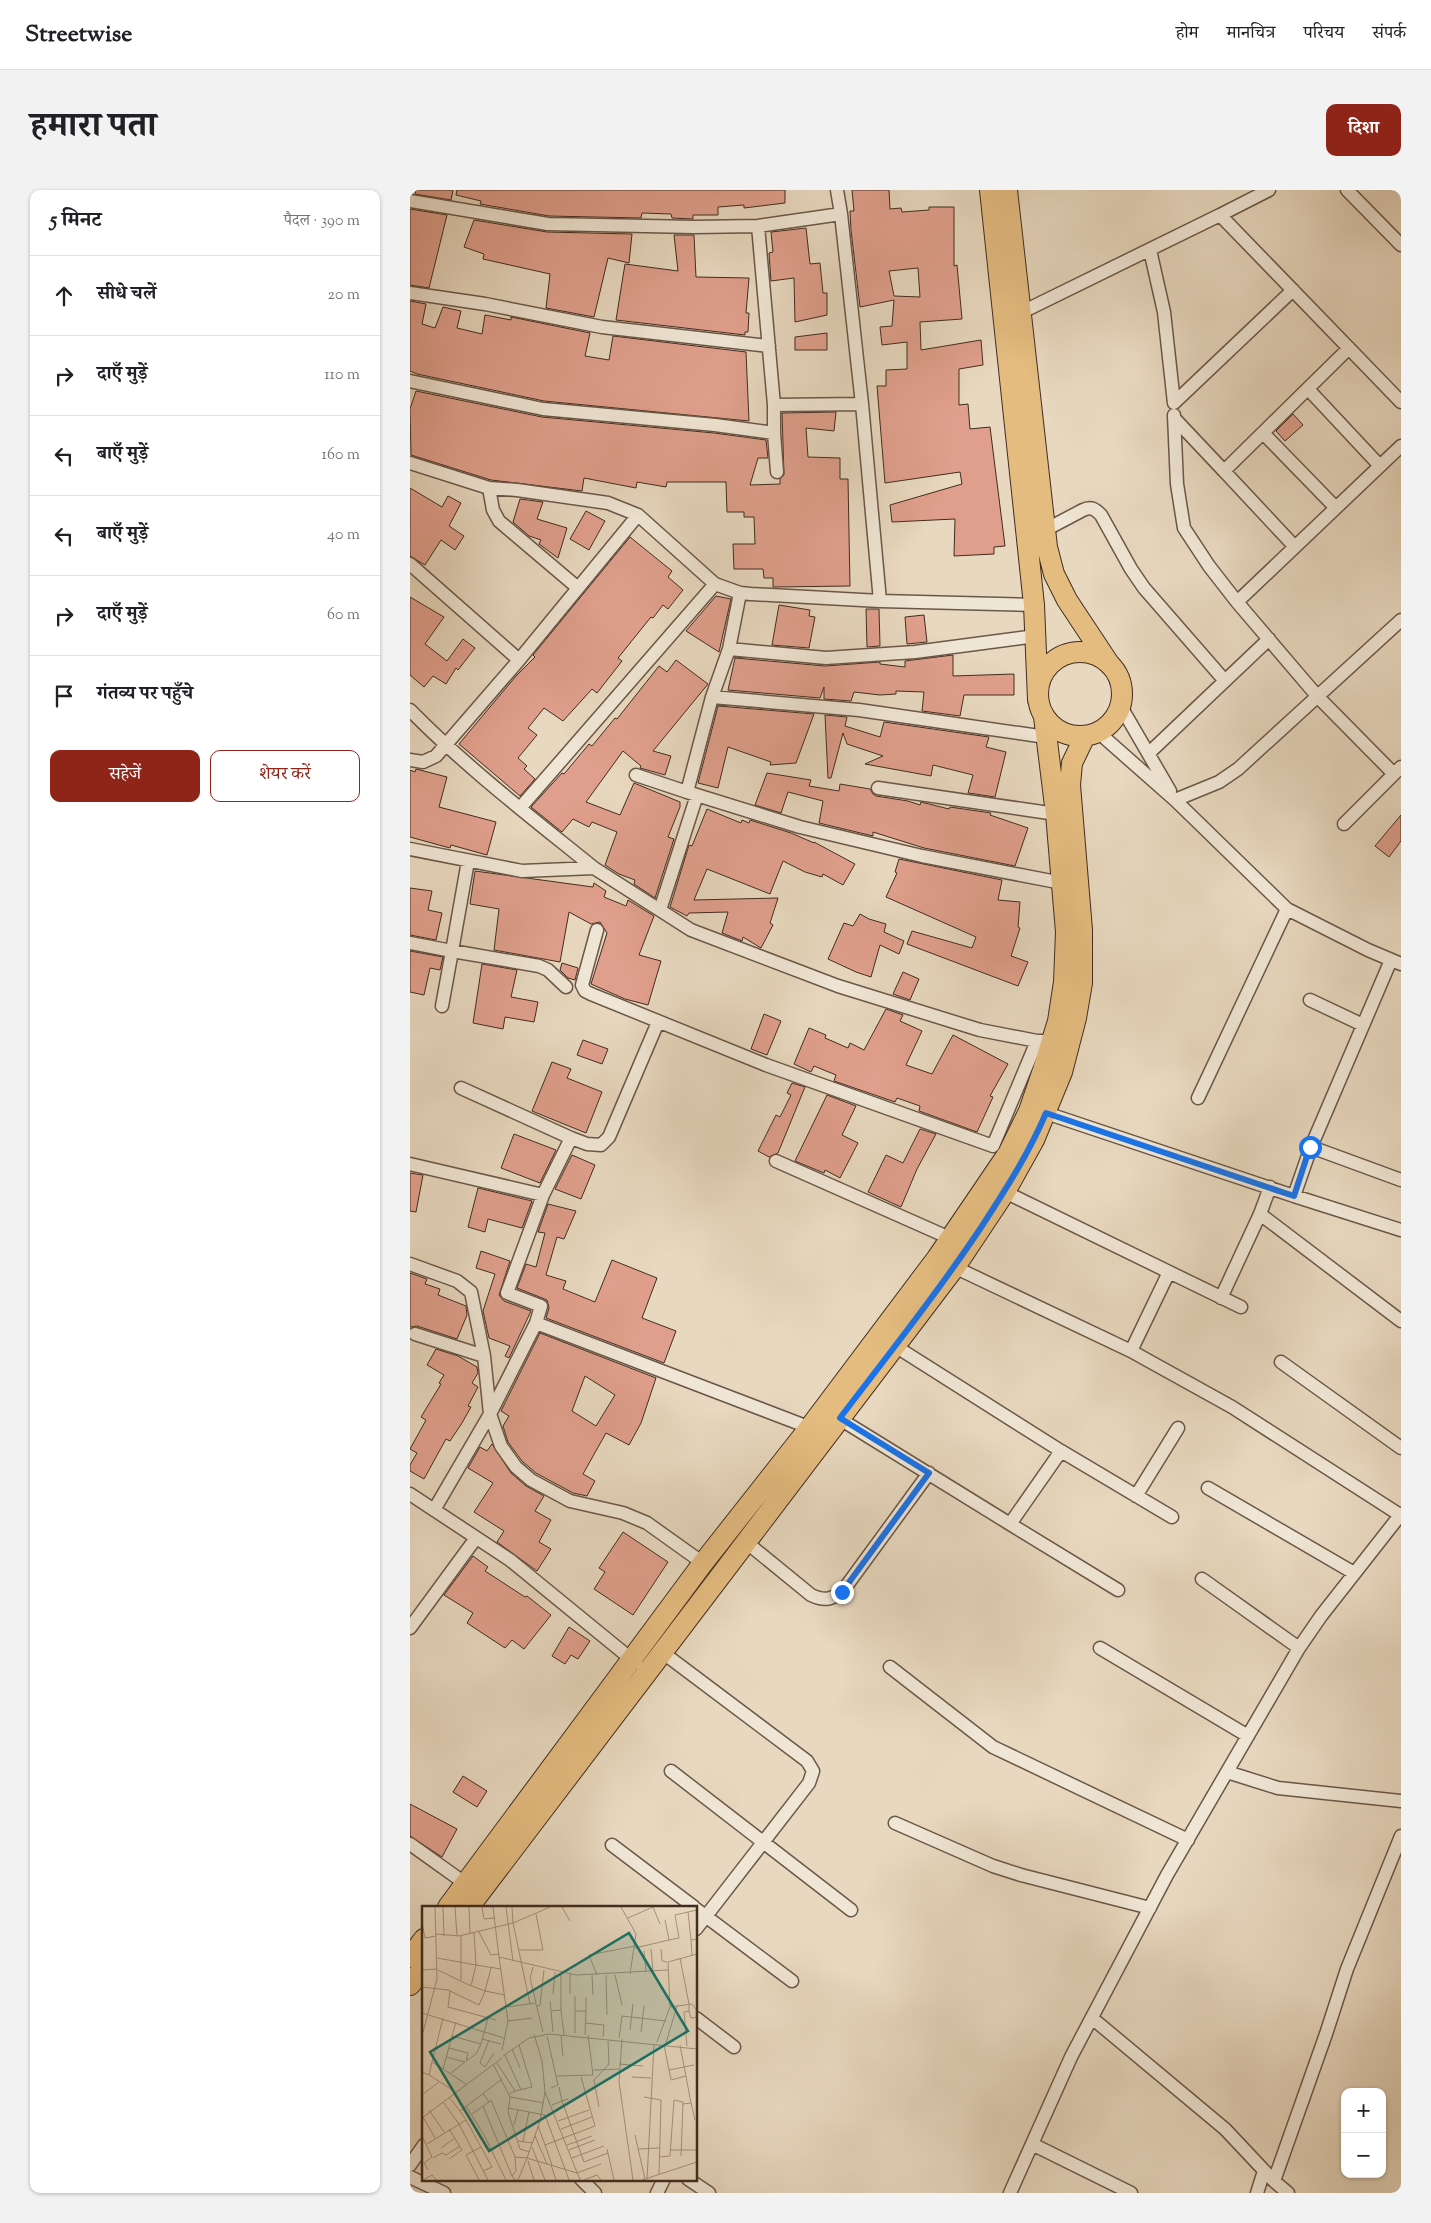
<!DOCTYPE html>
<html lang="hi">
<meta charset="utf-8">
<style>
body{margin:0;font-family:"Sorts Mill Goudy","Noto Serif Devanagari",serif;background:#f2f2f2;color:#202124}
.controls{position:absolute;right:15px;bottom:15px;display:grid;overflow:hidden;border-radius:10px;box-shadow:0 1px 4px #0004}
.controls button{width:45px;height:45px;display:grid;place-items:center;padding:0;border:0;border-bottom:1px solid #e0e0e0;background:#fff;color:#202124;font:25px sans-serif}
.stop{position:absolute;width:15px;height:15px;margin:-11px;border:4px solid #1a73e8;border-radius:50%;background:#fff}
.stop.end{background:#1a73e8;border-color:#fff;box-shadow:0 1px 5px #0008}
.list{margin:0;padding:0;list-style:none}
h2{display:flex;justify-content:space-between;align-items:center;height:65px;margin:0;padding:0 20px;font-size:21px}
h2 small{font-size:16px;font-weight:400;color:#757577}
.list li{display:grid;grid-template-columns:32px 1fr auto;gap:15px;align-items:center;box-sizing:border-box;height:80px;padding:0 20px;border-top:1px solid #e0e0e0}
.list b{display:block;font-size:19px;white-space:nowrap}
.list em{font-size:16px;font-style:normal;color:#757577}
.actions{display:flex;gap:10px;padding:15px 20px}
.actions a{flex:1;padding:11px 0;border:1px solid #8f2418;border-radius:10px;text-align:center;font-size:18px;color:#8f2418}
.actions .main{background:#8f2418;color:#fff}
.icon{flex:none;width:28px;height:28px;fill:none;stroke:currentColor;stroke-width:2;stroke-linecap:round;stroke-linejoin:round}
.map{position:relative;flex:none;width:991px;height:2003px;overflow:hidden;border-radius:10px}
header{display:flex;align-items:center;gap:30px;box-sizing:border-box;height:70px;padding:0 25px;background:#fff;border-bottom:1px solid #e0e0e0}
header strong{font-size:24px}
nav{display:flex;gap:28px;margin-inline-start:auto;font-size:18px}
.intro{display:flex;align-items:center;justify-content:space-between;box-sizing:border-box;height:120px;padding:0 30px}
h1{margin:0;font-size:35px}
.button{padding:12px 22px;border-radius:10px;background:#8f2418;color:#fff;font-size:18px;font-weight:700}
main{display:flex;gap:30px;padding:0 30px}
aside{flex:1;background:#fff;border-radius:10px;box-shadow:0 1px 4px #0004}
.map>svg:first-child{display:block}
</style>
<header>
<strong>Streetwise</strong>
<nav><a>होम</a><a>मानचित्र</a><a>परिचय</a><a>संपर्क</a></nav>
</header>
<div class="intro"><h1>हमारा पता</h1><a class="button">दिशा</a></div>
<main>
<aside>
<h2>5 मिनट<small>पैदल · 390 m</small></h2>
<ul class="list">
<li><svg class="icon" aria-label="ahead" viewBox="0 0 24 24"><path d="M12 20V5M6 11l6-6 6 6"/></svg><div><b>सीधे चलें</b></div><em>20 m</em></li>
<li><svg class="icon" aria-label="right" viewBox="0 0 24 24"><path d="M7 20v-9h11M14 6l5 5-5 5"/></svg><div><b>दाएँ मुड़ें</b></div><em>110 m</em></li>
<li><svg class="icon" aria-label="left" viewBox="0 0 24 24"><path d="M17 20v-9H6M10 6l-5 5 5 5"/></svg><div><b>बाएँ मुड़ें</b></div><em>160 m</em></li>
<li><svg class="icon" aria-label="left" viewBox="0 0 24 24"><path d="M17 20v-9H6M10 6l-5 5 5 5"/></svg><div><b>बाएँ मुड़ें</b></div><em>40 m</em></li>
<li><svg class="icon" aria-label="right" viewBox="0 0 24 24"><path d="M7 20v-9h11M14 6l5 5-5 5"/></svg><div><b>दाएँ मुड़ें</b></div><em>60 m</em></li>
<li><svg class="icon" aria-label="arrive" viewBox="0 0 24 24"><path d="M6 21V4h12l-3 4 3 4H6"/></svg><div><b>गंतव्य पर पहुँचे</b></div></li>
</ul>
<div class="actions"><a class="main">सहेजें</a><a>शेयर करें</a></div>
</aside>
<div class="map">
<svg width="991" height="2003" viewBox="0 0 991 2003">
<rect width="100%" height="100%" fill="#e8d8bf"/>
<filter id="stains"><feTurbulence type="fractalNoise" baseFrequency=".004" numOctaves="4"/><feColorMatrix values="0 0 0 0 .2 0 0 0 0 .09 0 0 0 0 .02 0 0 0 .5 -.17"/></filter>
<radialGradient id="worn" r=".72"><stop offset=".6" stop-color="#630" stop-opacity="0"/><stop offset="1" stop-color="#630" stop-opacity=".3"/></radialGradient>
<path fill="#e09f8c" stroke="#412c20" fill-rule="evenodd" d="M6,0H43L41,10L5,4Z
M47,0H375V13L334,18V15L308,17V25H283V29L262,28L261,24L232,23L231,28L139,26L70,14L71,11L46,5Z
M442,0H479L480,19L491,18L492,22L519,20V17H544V76L547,75L552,129L510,132L511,160L571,150L573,175L549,179V215L558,214L560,239L580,237L595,356L584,357V364L544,366L545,329L482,332L480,315L552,294L550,282L475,293L467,196H476V180L497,179V152L472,155L470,137L482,136L484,110L450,117L441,40L440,21H444ZM508,78L510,107L484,106L479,81Z
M0,19L37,25L19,98L0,95Z
M64,30L137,42L222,44L219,73L198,68L184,127L136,118L140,84L73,69L74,64L54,57Z
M396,38L400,74L410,73L413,103H417V125L385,132L384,88L361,91L359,63L363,62L361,42Z
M264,45H284L286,87L339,88L336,123H339L338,142H335V145L206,130L215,74L268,81Z
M0,111L16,114L12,134L25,138L33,117L51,121L47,138L72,144L75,125L101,130V127L180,143L175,166L199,170L203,146L336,162L339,231L134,211L7,184L0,181Z
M417,143V160H385V147Z
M6,201L132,227L304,243L356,250L358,268H348L340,295L370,294V289L374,285L372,223L426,222L424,241L396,238L398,267L430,268V289H438L440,396L363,397V388H354L353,379H324L323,354H345L344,327H334V322H317L316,292H257L256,297L227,292L226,298L174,288L172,301L81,290L1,265L0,219Z
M883,224L893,235L875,251L866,241Z
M0,298L32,317L38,306L51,313L39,336L54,346L45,360L31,350L15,375L0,366Z
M110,309L133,312L127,329L157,338L148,368L129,354L131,350L119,346L103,332Z
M176,321L195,331L179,360L160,349Z
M220,347L262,381L258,387L273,400L258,419L253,415L243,428L241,427L208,468L212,471L187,503L182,499L153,531L134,518L118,538L127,545L108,568L117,576L114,579L125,589L110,606L49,554L106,486L125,467L123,465Z
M306,406L321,409L309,462L276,441Z
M0,407L34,427L15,454L37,471L53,449L65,458L48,480L46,478L36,494L23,486L14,497L0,485Z
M369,415L400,420L399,426L405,427L399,458L362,455Z
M456,419H469L470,456L457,457Z
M514,425L517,452L497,454L495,427Z
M543,465V486L604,484V505H554L550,526L512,521L514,502L486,501V504L470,505L444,502L441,511L414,509V497L410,508L318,500L325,468L415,476L470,472V474L495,477V471Z
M266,470L298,494L243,561L261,566L255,585L230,578L231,576L213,561L176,612L210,625L224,593L270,612V617L258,647L264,649L245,708L224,694L225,690L209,684L195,675L207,642L182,632L179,637L163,629L152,642L121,617L152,583L154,584L179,554L182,556L205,528L207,529L249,476L257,482Z
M308,516L404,524L386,573L360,575L361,572L318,557L308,598L288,593Z
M415,525L437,527L435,536L470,547L474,532L579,547L576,557L596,562L585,607L558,603L563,585L523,575L521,586L455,574L473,566L437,554L433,543L421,588H418Z
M6,579L37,587L29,617L86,632L77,665L41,655L40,658L0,647V580L5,582Z
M357,583L401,590L399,596L429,601L430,594L460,599L463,604L466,606L498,611L510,615L511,612L539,619L540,617L581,623L580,625L618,638L605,676L514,658L463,642V646L409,633L413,611L378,602L371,623L345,615Z
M297,619L331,633L332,630L339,633L340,630L381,643L404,653V652L445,674L433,695L413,684L412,687L395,682L373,671L360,704L297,679L284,710L368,708L360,733L363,735L351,758L333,747L332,751L312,743L318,722L279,723L277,726L260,717L279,655L282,656Z
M991,625V651L979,667L965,656Z
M489,669L592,690L588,710L610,712L608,737L610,738L601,766L618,772L608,796L497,754L502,741L562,758L566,747L476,707L487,683L485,682Z
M65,681L183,697L184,693L196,701L194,707L216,716L218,710L244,726L229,765L251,771L238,815L215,809L181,794L197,743L190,732L181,734L159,722L150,772L84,760L89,719L60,714Z
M0,698L22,701L18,720L32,723L26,750L0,745Z
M450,724L459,729L476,734L474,742L494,751L489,764L470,755L461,787L446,782L418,769L434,733L443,736Z
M0,761L33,767L30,780L20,778L14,805L0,802Z
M152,773L168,778L165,790L158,788L150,780Z
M72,774L107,780L101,807L128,812L124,832L95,827L93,839L63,833Z
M493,782L509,789L500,810L483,804Z
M476,819L493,825L490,831L512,841L496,875L522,884L543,845L598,874L580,906L583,907L567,942L509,921L510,916L487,908L485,912L424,891L426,885L404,876L401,882L384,874L399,838L416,845L415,848L438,858L440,853L454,860Z
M354,824L371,831L357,865L341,859Z
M173,850L198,859L192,874L167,865Z
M142,872L161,879L157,888L192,902L176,943L122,921Z
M382,893L395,897L368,963L359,967L348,961L366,925L370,927L381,905L377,903Z
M417,905L446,916L432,945L448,953L430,988L415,980L414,983L385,971Z
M510,939L526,944L507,979L491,1017L458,1002L476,965L493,973Z
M104,944L146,960L130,993L91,978Z
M162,965L185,975L171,1009L145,999Z
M0,983L13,985L6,1022L0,1021Z
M68,998L122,1011L112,1038L78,1029L75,1042L58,1037Z
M138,1014L166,1021L154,1049L147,1047L136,1085L156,1091L153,1099L185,1112L202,1070L247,1088L232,1128L266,1141L254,1173L136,1128L139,1118L137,1110L107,1098L116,1074L126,1077L135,1043L128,1042Z
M71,1061L100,1071L89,1105L94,1111L121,1121L99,1168L95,1166L100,1156L79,1148L73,1121L85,1084L66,1078Z
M0,1083L17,1089L15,1094L30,1099L28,1105L56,1116L57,1125L47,1149L7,1136L0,1137Z
M130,1143L246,1188L231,1233L219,1255L196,1243L173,1284L185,1291L177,1306L163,1303L126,1283L112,1271L98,1252L93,1236L99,1226L91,1221ZM175,1186L205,1205L186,1236L162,1221Z
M26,1159L48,1166L67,1177L68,1183L62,1193L68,1197L58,1216L61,1217L52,1233L40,1251L36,1249L14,1289L0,1281V1275L7,1263L0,1259L16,1230L11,1227L31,1194L29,1193L34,1185L17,1175Z
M82,1254L101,1283L116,1296L134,1306L125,1321L141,1330L129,1352L141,1359L127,1381L87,1352L94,1341L64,1322L83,1293L58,1278L70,1257L77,1261Z
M213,1342L258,1372L223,1425L184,1399L195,1382L189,1378Z
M63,1366L78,1377L75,1381L115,1407L117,1406L141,1425L114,1459L102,1450L95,1458L57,1433L63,1423L34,1405Z
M159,1437L180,1451L168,1469L161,1465L155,1474L142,1466Z
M53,1586L77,1601L67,1617L43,1602Z
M0,1614L47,1639L32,1667L0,1646Z"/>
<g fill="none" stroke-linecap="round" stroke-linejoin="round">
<defs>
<path id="minor" d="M427,0L431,24L452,214L470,411
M859,0L810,25L991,212
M937,0L991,55
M0,11L138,34L284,37L348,36L431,24
M348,36L364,215
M740,60L754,122L764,213L883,100
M0,103L75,114L192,137L359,156
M606,125L810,25
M0,191L133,219L305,235L364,243V215L452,214
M898,199L970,276
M764,225L767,294L774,338L799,376L827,412
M764,228L814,281L939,158
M364,243L367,282
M853,243L926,318
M0,273L79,298L107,300L198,313L228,325L305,394
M814,281L885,357
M79,298L83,320L89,331L168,398
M635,340L673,320C681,316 685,319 691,325L721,379L734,398L815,491
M0,374L109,470
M330,403L319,459L416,468L505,462L626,446
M319,459L302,507L277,602L390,637L512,666L652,693
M302,507L449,520L636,547
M710,515L760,601
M0,520C57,578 121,627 184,678
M688,542L765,610L877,719L958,760L991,774
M739,563L859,449
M0,570L13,572L26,566L109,470L228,325
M984,584L908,507L827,412L991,256
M226,585L277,602
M468,598L646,624
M765,610L809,592L828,579L991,430
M110,618L305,394L330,403L341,404L470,411L624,415
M934,634L991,577
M0,659L112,681L184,678L281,740L428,796L570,840L627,851H647
M250,720L287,605
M187,740L172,795L175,801L181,804L356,875L583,956L627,851
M0,753L42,761L58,671
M981,770L901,957L884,1006L991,1040
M900,810L953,835
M32,816L42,761L129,776L138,780L156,797
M248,832L199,947L191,955L177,954L161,948L133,1005L97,1103L131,1116L126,1133L406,1240
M51,898L161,948
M788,908L877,719
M636,923L884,1006
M901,957L991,990
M366,971L542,1049
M0,974L133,1005
M860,997L850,1024L991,1131
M595,1002L759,1082
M0,1074L47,1091L61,1102L74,1166L80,1224L91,1256L106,1277L121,1290L160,1311L213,1323L237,1333L293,1373
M540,1075L721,1161
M811,1108L850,1024
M831,1117L759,1082L721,1161L822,1217L990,1325
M5,1144L74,1166
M485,1156L651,1261L762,1327
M871,1172L991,1258
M430,1229L600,1334
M651,1261L600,1334L708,1400
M798,1298L944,1383
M0,1304L100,1370L226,1473
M726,1306L768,1238
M24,1320L80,1224L126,1133
M336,1352L401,1405C414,1411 420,1410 432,1402L519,1283
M792,1389L889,1458
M0,1438L66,1348
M690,1458L838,1546
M252,1462L397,1571L403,1581L399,1593L286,1739
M480,1477L583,1557L778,1650
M261,1581L441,1720
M817,1582L868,1598L991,1611
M485,1633L583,1676L611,1685L740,1718
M0,1654L56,1694
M202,1655L284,1717
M286,1719L382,1791
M286,1828L324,1857
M682,1828L815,1939L864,1991L878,2003
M622,1954L721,2003
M0,1975L14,1955
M0,1987L34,2003
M171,1989L185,2003
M278,1989L299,2003
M864,1991L916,1844L937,1779L991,1646
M247,2003L254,1989
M600,2003L661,1867L757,1685L889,1458L911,1426L991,1324
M847,2003L854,1981"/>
<path id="primary" d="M580,0L624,415L628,510
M597,0L637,357L644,384L657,410L700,475
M628 504a42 42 0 1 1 84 0a42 42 0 1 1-84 0Z
M38,1717L293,1373L400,1237L527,1068L599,962L619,921L633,880L648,831L654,792L656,742L646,624L634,527
M59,1717L545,1077L595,1002L624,950L652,882L666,828L672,793V740L660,595L662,573L675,546
M0,1767L14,1749
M0,1795L14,1777"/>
</defs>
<use href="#minor" stroke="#6b5748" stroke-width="15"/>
<use href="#primary" stroke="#412c20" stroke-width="22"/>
<use href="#minor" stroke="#f0e6d5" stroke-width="12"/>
<use href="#primary" stroke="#e4bc80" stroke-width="20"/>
</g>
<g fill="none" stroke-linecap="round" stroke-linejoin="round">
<path stroke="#1a73e8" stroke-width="6" d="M432,1402L519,1283L430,1228C478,1165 528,1102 572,1036C596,999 619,963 636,923L884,1006L900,957"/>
</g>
<g transform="translate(12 1716)">
<rect width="275" height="275" fill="#e8d8bf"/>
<path fill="none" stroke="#a5937f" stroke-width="1" d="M21,1L22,30M33,1L35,30M47,1L48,28M60,1L62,13L73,12M71,1L77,51L154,69L246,64M84,1L91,55M140,1L148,15M199,1L214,28L208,68M266,6L269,34M206,12L231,1L238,18M0,17L3,32L14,30M57,26L69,49L77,48M14,28L37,30L91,17L90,1M39,30V74M247,34L257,32L253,9L275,4M213,42L247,34L243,14M229,43L231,65M239,43L240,55L245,56M97,44H121L114,8M222,45L224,66M270,49L269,34L275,33M77,51L86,115L80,144M15,52L54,59L52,27M258,52L267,98V105L262,106L265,140M0,64L15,63M16,64L49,80L54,59L79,63M148,68V88M170,69L171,89M175,69L167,49L213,40M184,69L185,109M193,69L200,99M50,80L63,85L69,62M0,81L26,84L57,99L63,85L83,89M28,85L26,101L74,114M131,88L133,66M128,95L129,105L139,104V67M108,98L91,17L128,1M114,98L121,126M115,100L118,99L122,64M85,101L114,97L108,72L111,61M248,101L270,98L275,105M139,104L142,129M129,105L131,126M153,105H164V91M267,105L269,112L275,111L274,105M0,107L82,132M86,115L110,112M34,116L30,130L59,138L66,112M163,117L182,119L181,131M208,124L211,98M219,126L222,100M153,127V90M112,128L120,155L123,186L158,274M163,129L164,105M0,130L15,73L13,1M125,130L136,179L129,182M139,130L141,150M197,132L200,110L244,115M60,133L79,138M200,133L197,176L211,274M235,136L248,101L246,56L275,48M244,137L255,100M242,139L249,174L264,170M258,139L269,197M27,142L46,147L44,155M90,143L98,162M83,149L99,184M81,150L107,132L127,128L275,143M24,151L43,156L29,167M44,155L54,148L59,138M10,156L21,112M75,157L93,185L87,188M71,158L88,191L122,197M197,158L221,160M63,161L58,157L67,134M63,161L72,147M21,163L44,178M172,164L197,163M247,164L272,159M0,166L7,169L10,156L21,163L30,130M7,169L32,185M135,170L171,169L166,129M210,171L229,172M137,181L140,195L146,193M93,185L110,181L97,139M123,186L118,215L105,252L155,267L179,258M61,187L67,196L69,194L93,251L105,252L96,274M0,189L17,176M27,191L38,205L80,173M88,191L86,206L98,243L108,246M222,191L239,194L237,269M21,196L37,218L66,274M261,198L269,197L273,214M130,199L140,195L162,256L186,247M44,200L62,229L84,274M61,200L90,270M177,201L172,174L187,158L186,135M86,202L123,209L147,274M7,204L22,226M50,208L67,196M1,211L13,232M0,212L80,152M44,214L70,261L61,265M136,215L167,204M92,219L96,204M116,220L123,239M139,223L170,211M213,229L223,273M0,230L10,251L2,257L6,264M113,230L125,258M96,235L111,237M101,235L107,206M5,238L44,214L38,205M145,239L170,230M110,241L123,274M19,242L33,232M185,243L192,274M216,243L237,242M147,244L173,234M248,244H275M237,251L248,250L252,194L261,196L259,250M11,252L20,247L24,249L38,240M150,252L182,240M27,253L40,244L27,223M106,255L112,274M129,259L134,274M130,259L123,239L173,220L159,171M225,273L232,139M1,274L10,269L14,274M57,274L44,249L59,241M93,274L90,270L94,265L93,251M162,274L175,269L179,274M220,274L275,256"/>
<path fill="#0f766e" fill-opacity="0.15" stroke="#0f766e" stroke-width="2.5" d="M207,27L266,125L67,245L8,146Z"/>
<rect width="275" height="275" fill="none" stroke="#412c20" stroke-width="2.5"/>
</g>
<rect width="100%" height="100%" filter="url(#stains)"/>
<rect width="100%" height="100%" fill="url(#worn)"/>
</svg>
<div class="controls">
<button>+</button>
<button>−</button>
</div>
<div class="stop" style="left:900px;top:957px"></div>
<div class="stop end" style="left:432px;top:1402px"></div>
</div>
</main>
